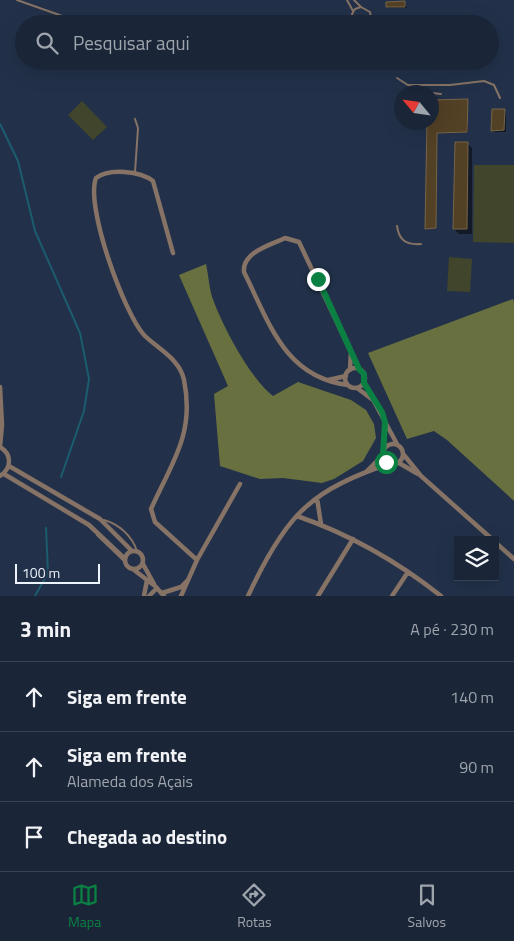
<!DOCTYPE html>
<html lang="pt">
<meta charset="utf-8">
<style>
body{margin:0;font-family:"Titillium Web",sans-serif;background:#232d3f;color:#f1f3f6}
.controls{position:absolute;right:15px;bottom:15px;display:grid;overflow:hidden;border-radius:0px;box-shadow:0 5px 20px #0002}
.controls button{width:45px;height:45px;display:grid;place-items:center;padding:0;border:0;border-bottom:1px solid #384252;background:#1a2537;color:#f1f3f6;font:25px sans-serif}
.compass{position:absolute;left:394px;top:85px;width:45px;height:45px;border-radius:50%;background:#1a2537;box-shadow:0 5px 20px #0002;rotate:299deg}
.scale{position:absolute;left:15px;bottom:12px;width:85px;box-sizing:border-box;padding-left:5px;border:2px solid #eef4fe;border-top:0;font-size:14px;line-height:18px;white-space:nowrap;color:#eef4fe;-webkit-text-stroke:4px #223149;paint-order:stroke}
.stop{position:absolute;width:15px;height:15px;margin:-11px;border:4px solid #0b8043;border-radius:50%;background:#fff}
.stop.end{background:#0b8043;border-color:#fff;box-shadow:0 1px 5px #0008}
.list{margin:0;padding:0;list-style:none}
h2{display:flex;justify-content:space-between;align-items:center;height:65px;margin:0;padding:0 20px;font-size:21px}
h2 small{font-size:16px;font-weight:400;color:#9fa5ad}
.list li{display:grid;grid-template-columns:32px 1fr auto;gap:15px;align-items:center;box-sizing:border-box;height:70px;padding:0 20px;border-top:1px solid #384252}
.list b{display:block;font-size:19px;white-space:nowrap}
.list p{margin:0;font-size:16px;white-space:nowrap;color:#9fa5ad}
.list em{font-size:16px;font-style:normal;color:#9fa5ad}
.icon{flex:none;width:28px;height:28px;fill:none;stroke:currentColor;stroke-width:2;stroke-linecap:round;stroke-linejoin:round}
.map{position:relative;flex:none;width:514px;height:596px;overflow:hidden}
.search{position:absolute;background:#1a2537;box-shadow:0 5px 20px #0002;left:15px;right:15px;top:15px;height:55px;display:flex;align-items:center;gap:12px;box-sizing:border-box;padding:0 18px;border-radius:28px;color:#9fa5ad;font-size:19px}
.sheet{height:275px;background:#1a2537}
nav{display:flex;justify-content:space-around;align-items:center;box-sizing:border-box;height:70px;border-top:1px solid #384252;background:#1a2537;font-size:14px;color:#9fa5ad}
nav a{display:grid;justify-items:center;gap:2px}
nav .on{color:#0b8043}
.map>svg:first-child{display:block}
</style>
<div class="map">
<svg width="514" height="596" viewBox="0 0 514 596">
<rect width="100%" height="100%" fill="#223149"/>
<path fill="#41452b" d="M82,101L107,127L93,140L68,115Z
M474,165H514V243L473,242Z
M449,257L472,259L470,292L447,291Z"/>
<path fill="#697040" d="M206,264C209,277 209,291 214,302C224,329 251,379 273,396L298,382L351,400L366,410L374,424L376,438L363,461L334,479L322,483L283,478L260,479L220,466L214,394L228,386L179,275Z
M513,299L514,302V501L447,440L434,431L407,439L368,353Z"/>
<path fill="#0007" d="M405,3L407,8H389L387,6Z
M467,100L468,132L437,133L436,228L427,229L432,101Z
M504,111L506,113V132H494L492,130Z
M467,143L472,148V234H459L454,229Z"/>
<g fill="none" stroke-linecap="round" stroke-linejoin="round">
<path stroke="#1b5c6f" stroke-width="2" d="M0,124L18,161L35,231L80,333L89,379L84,411L61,477
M35,596L48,573L46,528"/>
</g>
<path fill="#534126" stroke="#776448" d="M405,1V7H386V2Z
M468,99L467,132L437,133L436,228L425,229L427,122H432V100Z
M492,109H505L504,130L491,131Z
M455,142H468L467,229H453Z"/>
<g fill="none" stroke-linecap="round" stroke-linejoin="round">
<path stroke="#867366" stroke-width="2" d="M17,0L85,24
M347,0L353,11
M354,0L361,7
M345,24L352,20
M354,24L352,14L355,9L361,7L370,12L371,19L368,24
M397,78L417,91L424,92
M408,85H450L484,81L494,85L500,98
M432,93L441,94
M135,119L138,128L135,172
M397,226C399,241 407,245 421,244
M104,520C119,524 132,536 137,551
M97,535L125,562"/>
<path stroke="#867366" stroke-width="4.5" d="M173,253L153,181C140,171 109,168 96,178C85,206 124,313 144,335C158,349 180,359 184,380C195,434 172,462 151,509L155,522L197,560
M345 378a10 10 0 1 1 20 0a10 10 0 1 1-20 0Z
M350,370L351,351
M328,380L346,376
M364,383L397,444
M348,385C284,377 269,322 244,272C242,252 271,245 285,238L299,242L359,369
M0,387L2,425L0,447
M357,388L373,400
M383 454a10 10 0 1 1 20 0a10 10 0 1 1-20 0Z
M0,447C12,454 12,468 0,476
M384,448L385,426
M404,455L421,476L493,540
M399,463L418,474
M9,466L100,519L132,551
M367,471L383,455
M4,474L89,525L125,559
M317,498L321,524
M297,516C349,534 398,562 441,596
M495,542L514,559
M125 560a9 9 0 1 1 18 0a9 9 0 1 1-18 0Z
M143,564L154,584
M134,570L155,586L164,596
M162,593L181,587L188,580
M144,596L147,580
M149,596L157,588
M181,596L197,560L240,484
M248,596C261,568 283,526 307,506C329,486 361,473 389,464
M318,596L353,539
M392,596L408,572"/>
</g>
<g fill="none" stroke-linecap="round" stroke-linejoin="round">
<path stroke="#0b8043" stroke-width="6" d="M318,279L359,369L364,374V383L382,412L385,422L383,455L386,462"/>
</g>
</svg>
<div class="controls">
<button><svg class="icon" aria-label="layers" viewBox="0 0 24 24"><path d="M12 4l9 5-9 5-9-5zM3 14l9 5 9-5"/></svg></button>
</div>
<svg class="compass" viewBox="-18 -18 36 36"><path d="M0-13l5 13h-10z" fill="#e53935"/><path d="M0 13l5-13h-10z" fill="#9fa5ad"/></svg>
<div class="scale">100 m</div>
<div class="stop" style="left:386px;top:462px"></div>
<div class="stop end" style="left:318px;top:279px"></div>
<div class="search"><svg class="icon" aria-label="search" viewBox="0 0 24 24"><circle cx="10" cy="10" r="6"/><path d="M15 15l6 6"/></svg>Pesquisar aqui</div>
</div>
<section class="sheet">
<h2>3 min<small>A pé · 230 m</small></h2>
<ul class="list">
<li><svg class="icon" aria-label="ahead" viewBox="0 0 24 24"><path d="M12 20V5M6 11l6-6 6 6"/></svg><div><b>Siga em frente</b></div><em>140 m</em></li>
<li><svg class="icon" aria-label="ahead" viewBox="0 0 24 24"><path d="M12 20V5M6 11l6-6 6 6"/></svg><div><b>Siga em frente</b><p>Alameda dos Açais</p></div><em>90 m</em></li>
<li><svg class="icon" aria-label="arrive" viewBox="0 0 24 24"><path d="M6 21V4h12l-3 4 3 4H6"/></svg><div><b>Chegada ao destino</b></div></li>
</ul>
</section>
<nav>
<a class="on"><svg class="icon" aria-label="map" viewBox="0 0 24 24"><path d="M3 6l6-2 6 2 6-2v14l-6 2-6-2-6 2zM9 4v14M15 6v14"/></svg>Mapa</a>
<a><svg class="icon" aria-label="directions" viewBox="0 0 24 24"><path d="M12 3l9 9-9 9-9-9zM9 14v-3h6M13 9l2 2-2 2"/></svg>Rotas</a>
<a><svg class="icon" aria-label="saved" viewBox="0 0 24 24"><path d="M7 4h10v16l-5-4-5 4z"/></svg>Salvos</a>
</nav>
